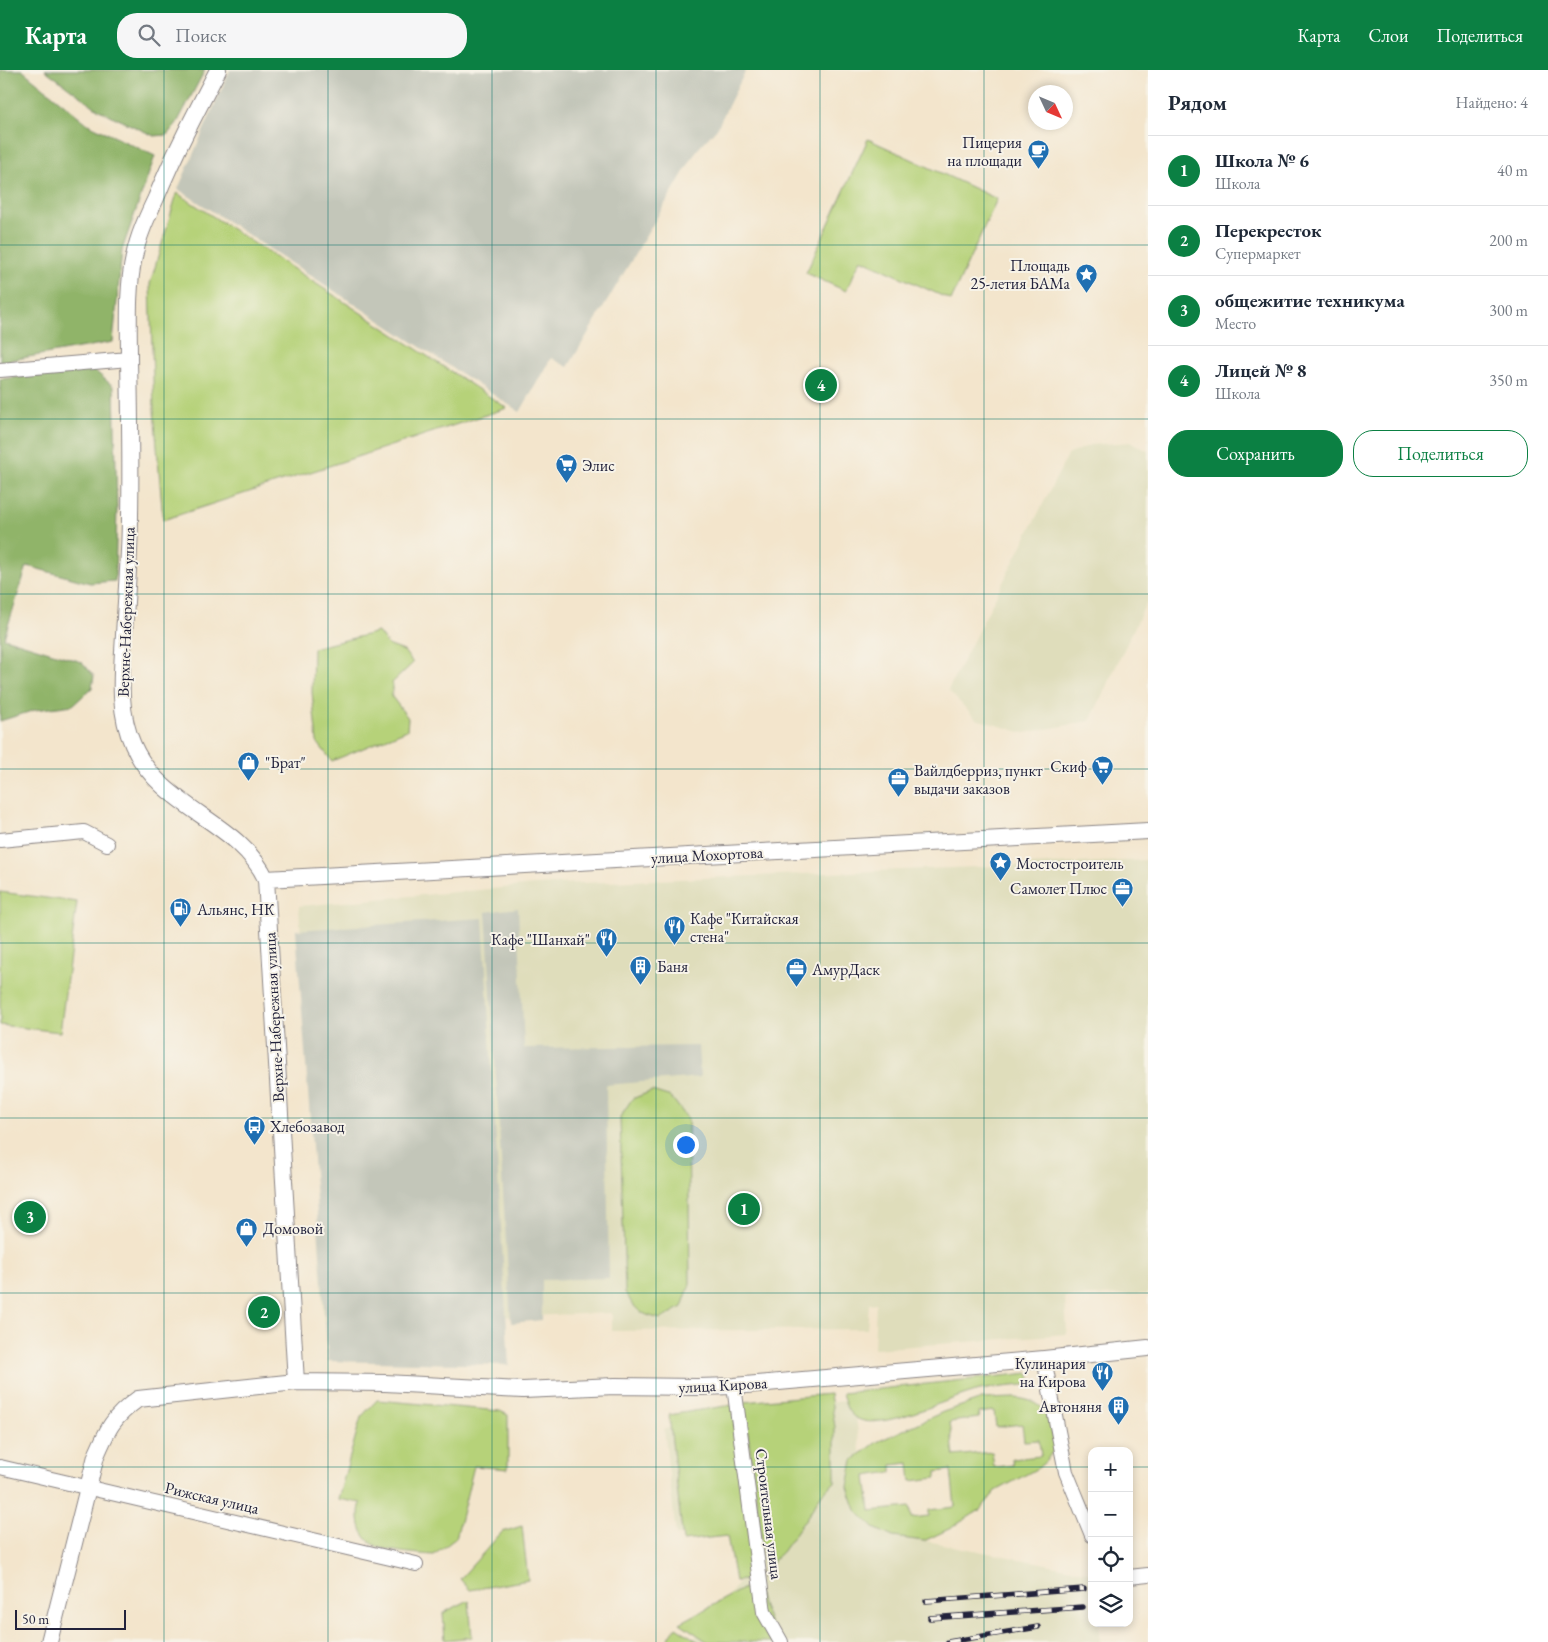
<!DOCTYPE html>
<html lang="ru">
<meta charset="utf-8">
<style>
body{margin:0;font-family:"EB Garamond",serif;background:#f6f6f7;color:#1f2937}
.controls{position:absolute;right:15px;bottom:15px;display:grid;overflow:hidden;border-radius:10px;box-shadow:0 2px 8px #0003}
.controls button{width:45px;height:45px;display:grid;place-items:center;padding:0;border:0;border-bottom:1px solid #e0e1e3;background:#fff;color:#1f2937;font:25px sans-serif}
.compass{position:absolute;left:1028px;top:15px;width:45px;height:45px;border-radius:50%;background:#fff;box-shadow:0 2px 8px #0003;rotate:134deg}
.scale{position:absolute;left:15px;bottom:12px;width:111px;box-sizing:border-box;padding-left:5px;border:2px solid #22223b;border-top:0;font-size:14px;line-height:18px;white-space:nowrap;color:#22223b;-webkit-text-stroke:4px #f7f3e8;paint-order:stroke}
.you{position:absolute;left:685px;top:1074px;width:18px;height:18px;margin:-12px;border:4px solid #fff;border-radius:50%;background:#1a73e8;box-shadow:0 0 0 8px #1a73e833}
.badge{display:grid;place-items:center;width:32px;height:32px;border-radius:50%;background:#0b8043;color:#fff;font-size:16px;font-weight:700}
.pin{position:absolute;translate:-50% -50%;border:2px solid #fff;box-shadow:0 1px 5px #0006}
.list{margin:0;padding:0;list-style:none}
h2{display:flex;justify-content:space-between;align-items:center;height:65px;margin:0;padding:0 20px;font-size:21px}
h2 small{font-size:16px;font-weight:400;color:#747a83}
.list li{display:grid;grid-template-columns:32px 1fr auto;gap:15px;align-items:center;box-sizing:border-box;height:70px;padding:0 20px;border-top:1px solid #e0e1e3}
.list b{display:block;font-size:19px;white-space:nowrap}
.list p{margin:0;font-size:16px;white-space:nowrap;color:#747a83}
.list em{font-size:16px;font-style:normal;color:#747a83}
.actions{display:flex;gap:10px;padding:15px 20px}
.actions a{flex:1;padding:11px 0;border:1px solid #0b8043;border-radius:20px;text-align:center;font-size:18px;color:#0b8043}
.actions .main{background:#0b8043;color:#fff}
.icon{flex:none;width:28px;height:28px;fill:none;stroke:currentColor;stroke-width:2;stroke-linecap:round;stroke-linejoin:round}
.map{position:relative;flex:none;width:1148px;height:1572px;overflow:hidden}
header{display:flex;align-items:center;gap:30px;box-sizing:border-box;height:70px;padding:0 25px;background:#0b8043;color:#fff}
header strong{font-size:24px}
nav{display:flex;gap:28px;margin-inline-start:auto;font-size:18px}
.search{width:350px;height:45px;background:#f6f6f7;display:flex;align-items:center;gap:12px;box-sizing:border-box;padding:0 18px;border-radius:20px;color:#747a83;font-size:19px}
main{display:flex}
aside{flex:1;background:#fff}
.map>svg:first-child{display:block}
</style>
<header>
<strong>Карта</strong>
<div class="search"><svg class="icon" aria-label="search" viewBox="0 0 24 24"><circle cx="10" cy="10" r="6"/><path d="M15 15l6 6"/></svg>Поиск</div>
<nav><a>Карта</a><a>Слои</a><a>Поделиться</a></nav>
</header>
<main>
<div class="map">
<svg width="1148" height="1572" viewBox="0 0 1148 1572">
<rect width="100%" height="100%" fill="#f7f3e8"/>
<filter id="ink" filterUnits="userSpaceOnUse"><feTurbulence type="fractalNoise" baseFrequency=".02" numOctaves="2"/><feDisplacementMap in="SourceGraphic" scale="10" xChannelSelector="R" yChannelSelector="G"/><feConvolveMatrix kernelMatrix="1 2 1 2 8 2 1 2 1" color-interpolation-filters="sRGB"/></filter>
<filter id="wash" filterUnits="userSpaceOnUse"><feTurbulence type="fractalNoise" baseFrequency=".0096" numOctaves="4" result="noise"/><feDisplacementMap in="SourceGraphic" scale="20" xChannelSelector="R" yChannelSelector="G"/><feGaussianBlur stdDeviation="1.12" result="paint"/><feColorMatrix in="noise" values="0 0 0 0 0 0 0 0 0 0 0 0 0 0 0 0 0 1.4 0 .05"/><feComposite in="paint" operator="in"/></filter>
<g filter="url(#wash)">
<rect width="100%" height="100%" fill="#f3e5cc"/>
<path fill="#dfddbb" d="M1131,372L1148,381V529L1090,651L1024,663L976,649L948,620L1068,385L1090,375Z
M1148,790V1224L1065,1227L1067,1264L874,1279L876,1233L869,1234L867,1259L612,1261V1243L324,1253L299,836L535,815Z
M854,1330L868,1447L885,1463L1092,1503V1553H1098L1100,1572H692L741,1510L732,1460L676,1465L664,1359L729,1343Z"/>
<path fill="#c3c6b9" d="M230,0H746L717,58L697,80L568,297L551,288L520,342L178,119Z
M518,838L524,978L698,976L700,1007L606,1015L609,1208L542,1210V1250L511,1253L486,842Z
M483,848L509,1295L328,1291L296,860Z"/>
<path fill="#b6d279" stroke="#6c7a5a" fill-rule="evenodd" d="M868,69L997,129L951,230L861,189L846,221L806,203Z
M177,123L507,338L163,450L154,340L150,214Z
M378,562L388,575L404,581L413,593L392,613V627L408,648L407,660L332,691L317,672L312,622L313,578Z
M0,822L77,832L60,962L0,955Z
M652,1021L671,1027L688,1049L690,1214L682,1237L661,1249C640,1244 636,1241 625,1222L620,1047L632,1029Z
M1029,1303L1033,1314C1016,1316 997,1317 980,1320C951,1327 890,1357 864,1351C848,1347 846,1337 842,1323Z
M830,1324L835,1357V1412L822,1423L809,1444L782,1482L765,1498L744,1332Z
M1015,1328C1050,1331 1049,1349 1055,1378L1046,1391L1038,1398L996,1421L980,1440L951,1458L924,1471L893,1467L874,1458L856,1440L848,1417L853,1390L877,1372L943,1342L982,1329ZM994,1341L996,1357L1022,1354L1024,1371L1039,1370L1041,1386L1012,1389L1013,1395L994,1397L992,1382L954,1386L950,1352L979,1348L978,1343ZM909,1393L911,1411L936,1408V1402L951,1400L955,1437L929,1440V1446L912,1448L910,1437L870,1441L866,1406L892,1402V1395Z
M377,1330L500,1341L508,1345V1399L474,1396L456,1468L434,1485C419,1484 385,1482 373,1474C360,1466 356,1447 361,1433L338,1429L361,1347Z
M732,1335L756,1509L735,1511L727,1466L683,1471L669,1345Z
M522,1456L528,1510L470,1520L460,1509L502,1462Z
M755,1516L777,1572H708L680,1553L744,1518Z
M469,1530L472,1567L445,1570L443,1543Z
M676,1557L699,1572H666Z"/>
<path fill="#90b469" stroke="#596b52" d="M0,0H22L88,54L155,86L122,180L113,272L0,292Z
M45,0H205L177,53L167,65L154,66L99,40Z
M94,300L114,317L117,438L115,511L90,513L27,496L4,568L82,592L94,606L92,618L73,635L35,640L0,651V309Z"/>
</g>
<g filter="url(#ink)">
<g fill="none" stroke-linecap="round" stroke-linejoin="round">
<defs>
<path id="minor" d="M0,300L129,289
M0,770L84,762L107,774
M1044,1289L1066,1402L1092,1465
M734,1316L764,1542L781,1572
M0,1397L416,1494
M1129,1507L1148,1505"/>
<path id="tertiary" d="M218,0C196,42 174,84 156,128C147,147 138,166 134,187C127,218 129,257 129,289C130,341 131,393 130,445C130,485 126,525 124,565C122,602 117,640 133,675C161,739 238,750 266,809L296,1312
M266,809L1148,761
M49,1572L96,1386C108,1358 113,1347 138,1329L296,1312L385,1313L523,1320L615,1316L697,1317L734,1316L1044,1289L1148,1278"/>
</defs>
<use href="#minor" stroke="#8a8484" stroke-width="16"/>
<use href="#tertiary" stroke="#8a8484" stroke-width="18"/>
<use href="#minor" stroke="#fff" stroke-width="14"/>
<use href="#tertiary" stroke="#fff" stroke-width="16"/>
<defs>
<path id="rail" d="M926,1531L1084,1519
M930,1548L1083,1537
M948,1572L1038,1557"/>
</defs>
<use href="#rail" stroke="#22223b" stroke-width="5.5"/>
<use href="#rail" stroke="#f7f3e8" stroke-width="4" stroke-dasharray="11" stroke-linecap="butt"/>
</g>
</g>
<path fill="none" stroke="#0f766e" stroke-width="1" stroke-opacity="0.55" d="M164,0V1572M328,0V1572M492,0V1572M656,0V1572M820,0V1572M984,0V1572M0,175H1148M0,349H1148M0,524H1148M0,699H1148M0,873H1148M0,1048H1148M0,1223H1148M0,1397H1092M1129,1397H1148"/>
<defs>
<symbol id="cafe-pin" viewBox="-11 -11 22 30"><path d="M0 17L-7.5 6A9.5 9.5 0 1 1 7.5 6Z" fill="#1f6fb2" stroke="#f7f3e8"/><path d="M-5.5-4.5H6V0H3Q3 3.5 0 3.5H-2.5Q-5.5 3.5-5.5 0ZM3-3.2v2h1.7v-2ZM-6 4.5H4V6H-6Z" fill="#fff"/></symbol>
<symbol id="sight-pin" viewBox="-11 -11 22 30"><path d="M0 17L-7.5 6A9.5 9.5 0 1 1 7.5 6Z" fill="#1f6fb2" stroke="#f7f3e8"/><path d="M0-6L1.8-2.2L6-1.7L2.9 1.2L3.7 5.4L0 3.3L-3.7 5.4L-2.9 1.2L-6-1.7L-1.8-2.2Z" fill="#fff"/></symbol>
<symbol id="supermarket-pin" viewBox="-11 -11 22 30"><path d="M0 17L-7.5 6A9.5 9.5 0 1 1 7.5 6Z" fill="#1f6fb2" stroke="#f7f3e8"/><path d="M-6-5.5h2.5l.6 2H6L4.5 2H-2.5L-4.4-4H-6ZM-1.5 3.2a1.3 1.3 0 1 0 .1 0ZM3 3.2a1.3 1.3 0 1 0 .1 0Z" fill="#fff"/></symbol>
<symbol id="shop-pin" viewBox="-11 -11 22 30"><path d="M0 17L-7.5 6A9.5 9.5 0 1 1 7.5 6Z" fill="#1f6fb2" stroke="#f7f3e8"/><path d="M-5-2.5h2.3a2.7 3.5 0 0 1 5.4 0H5L5.5 6h-11ZM-1.5-2.5h3a1.5 2.3 0 0 0-3 0Z" fill="#fff"/></symbol>
<symbol id="office-pin" viewBox="-11 -11 22 30"><path d="M0 17L-7.5 6A9.5 9.5 0 1 1 7.5 6Z" fill="#1f6fb2" stroke="#f7f3e8"/><path d="M-6-3h4V-5.5h4V-3h4V5H-6ZM-1-4.5V-3h2v-1.5ZM-6 0V1H6V0Z" fill="#fff"/></symbol>
<symbol id="fuel-pin" viewBox="-11 -11 22 30"><path d="M0 17L-7.5 6A9.5 9.5 0 1 1 7.5 6Z" fill="#1f6fb2" stroke="#f7f3e8"/><path d="M-5.5-6h7V0h2V4h1.3V-2.5L3-4.5l.8-.8L6-3V5H2.5V1h-1V6h-7ZM-4.2-4.7v3.2H.2V-4.7Z" fill="#fff"/></symbol>
<symbol id="restaurant-pin" viewBox="-11 -11 22 30"><path d="M0 17L-7.5 6A9.5 9.5 0 1 1 7.5 6Z" fill="#1f6fb2" stroke="#f7f3e8"/><path d="M-5-6h1v4h1v-4h1v4h1v-4h1v5L-1.5 .5V6h-2V.5L-5-1ZM5-6V6H3V1.5H1.5Q1.5-4 5-6Z" fill="#fff"/></symbol>
<symbol id="building-pin" viewBox="-11 -11 22 30"><path d="M0 17L-7.5 6A9.5 9.5 0 1 1 7.5 6Z" fill="#1f6fb2" stroke="#f7f3e8"/><path d="M-4-6H4V6H1V3H-1V6H-4ZM-2.5-4.3h1.7v1.8h-1.7ZM.8-4.3h1.7v1.8H.8ZM-2.5-1h1.7V.8h-1.7ZM.8-1h1.7V.8H.8Z" fill="#fff"/></symbol>
<symbol id="bus-pin" viewBox="-11 -11 22 30"><path d="M0 17L-7.5 6A9.5 9.5 0 1 1 7.5 6Z" fill="#1f6fb2" stroke="#f7f3e8"/><path d="M-5-6H5V4H4V6H2V4H-2V6H-4V4H-5ZM-3.5-4V0h7V-4ZM-3.5 1.2v1.5H-2V1.2ZM2 1.2v1.5H3.5V1.2Z" fill="#fff"/></symbol>
</defs>
<g fill-rule="evenodd">
<use href="#cafe-pin" x="1026" y="68" width="25" height="34"/>
<use href="#sight-pin" x="1074" y="192" width="25" height="34"/>
<use href="#supermarket-pin" x="554" y="382" width="25" height="34"/>
<use href="#shop-pin" x="236" y="680" width="25" height="34"/>
<use href="#supermarket-pin" x="1090" y="684" width="25" height="34"/>
<use href="#office-pin" x="886" y="696" width="25" height="34"/>
<use href="#sight-pin" x="988" y="780" width="25" height="34"/>
<use href="#office-pin" x="1110" y="806" width="25" height="34"/>
<use href="#fuel-pin" x="168" y="826" width="25" height="34"/>
<use href="#restaurant-pin" x="662" y="844" width="25" height="34"/>
<use href="#restaurant-pin" x="594" y="856" width="25" height="34"/>
<use href="#building-pin" x="628" y="884" width="25" height="34"/>
<use href="#office-pin" x="784" y="886" width="25" height="34"/>
<use href="#bus-pin" x="242" y="1044" width="25" height="34"/>
<use href="#shop-pin" x="234" y="1146" width="25" height="34"/>
<use href="#restaurant-pin" x="1090" y="1290" width="25" height="34"/>
<use href="#building-pin" x="1106" y="1324" width="25" height="34"/>
</g>
<g text-anchor="middle" dominant-baseline="central" stroke-width="4" stroke-linejoin="round" paint-order="stroke">
<g font-size="16" fill="#22223b" stroke="#f7f3e8" text-anchor="start">
<text x="1022" y="72" text-anchor="end">Пицерия<tspan x="1022" dy="18">на площади</tspan></text>
<text x="1070" y="195" text-anchor="end">Площадь<tspan x="1070" dy="18">25-летия БАМа</tspan></text>
<text x="582" y="395">Элис</text>
<text x="265" y="692">"Брат"</text>
<text x="1087" y="696" text-anchor="end">Скиф</text>
<text x="914" y="700">Вайлдберриз, пункт<tspan x="914" dy="18">выдачи заказов</tspan></text>
<text x="1016" y="793">Мостостроитель</text>
<text x="1107" y="818" text-anchor="end">Самолет Плюс</text>
<text x="197" y="839">Альянс, НК</text>
<text x="690" y="848">Кафе "Китайская<tspan x="690" dy="18">стена"</tspan></text>
<text x="590" y="869" text-anchor="end">Кафе "Шанхай"</text>
<text x="657" y="896">Баня</text>
<text x="812" y="899">АмурДаск</text>
<text x="270" y="1056">Хлебозавод</text>
<text x="263" y="1158">Домовой</text>
<text x="1086" y="1293" text-anchor="end">Кулинария<tspan x="1086" dy="18">на Кирова</tspan></text>
<text x="1102" y="1336" text-anchor="end">Автоняня</text>
</g>
<g font-size="16" fill="#22223b" stroke="#f7f3e8">
<text transform="translate(126 542) rotate(-88)">Верхне-Набережная улица</text>
<text transform="translate(707 785) rotate(-3)">улица Мохортова</text>
<text transform="translate(274 947) rotate(-93)">Верхне-Набережная улица</text>
<text transform="translate(723 1315) rotate(-3)">улица Кирова</text>
<text transform="translate(212 1428) rotate(13)">Рижская улица</text>
<text transform="translate(769 1444) rotate(83)">Строительная улица</text>
</g>
</g>
</svg>
<div class="controls">
<button>+</button>
<button>−</button>
<button><svg class="icon" aria-label="locate" viewBox="0 0 24 24"><circle cx="12" cy="12" r="6"/><path d="M12 2v4M12 18v4M2 12h4M18 12h4"/></svg></button>
<button><svg class="icon" aria-label="layers" viewBox="0 0 24 24"><path d="M12 4l9 5-9 5-9-5zM3 14l9 5 9-5"/></svg></button>
</div>
<svg class="compass" viewBox="-18 -18 36 36"><path d="M0-13l5 13h-10z" fill="#e53935"/><path d="M0 13l5-13h-10z" fill="#747a83"/></svg>
<div class="scale">50 m</div>
<div class="you"></div>
<div class="pin badge" style="left:744px;top:1139px">1</div>
<div class="pin badge" style="left:264px;top:1242px">2</div>
<div class="pin badge" style="left:30px;top:1147px">3</div>
<div class="pin badge" style="left:821px;top:315px">4</div>
</div>
<aside>
<h2>Рядом<small>Найдено: 4</small></h2>
<ul class="list">
<li><span class="badge">1</span><div><b>Школа № 6</b><p>Школа</p></div><em>40 m</em></li>
<li><span class="badge">2</span><div><b>Перекресток</b><p>Супермаркет</p></div><em>200 m</em></li>
<li><span class="badge">3</span><div><b>общежитие техникума</b><p>Место</p></div><em>300 m</em></li>
<li><span class="badge">4</span><div><b>Лицей № 8</b><p>Школа</p></div><em>350 m</em></li>
</ul>
<div class="actions"><a class="main">Сохранить</a><a>Поделиться</a></div>
</aside>
</main>
